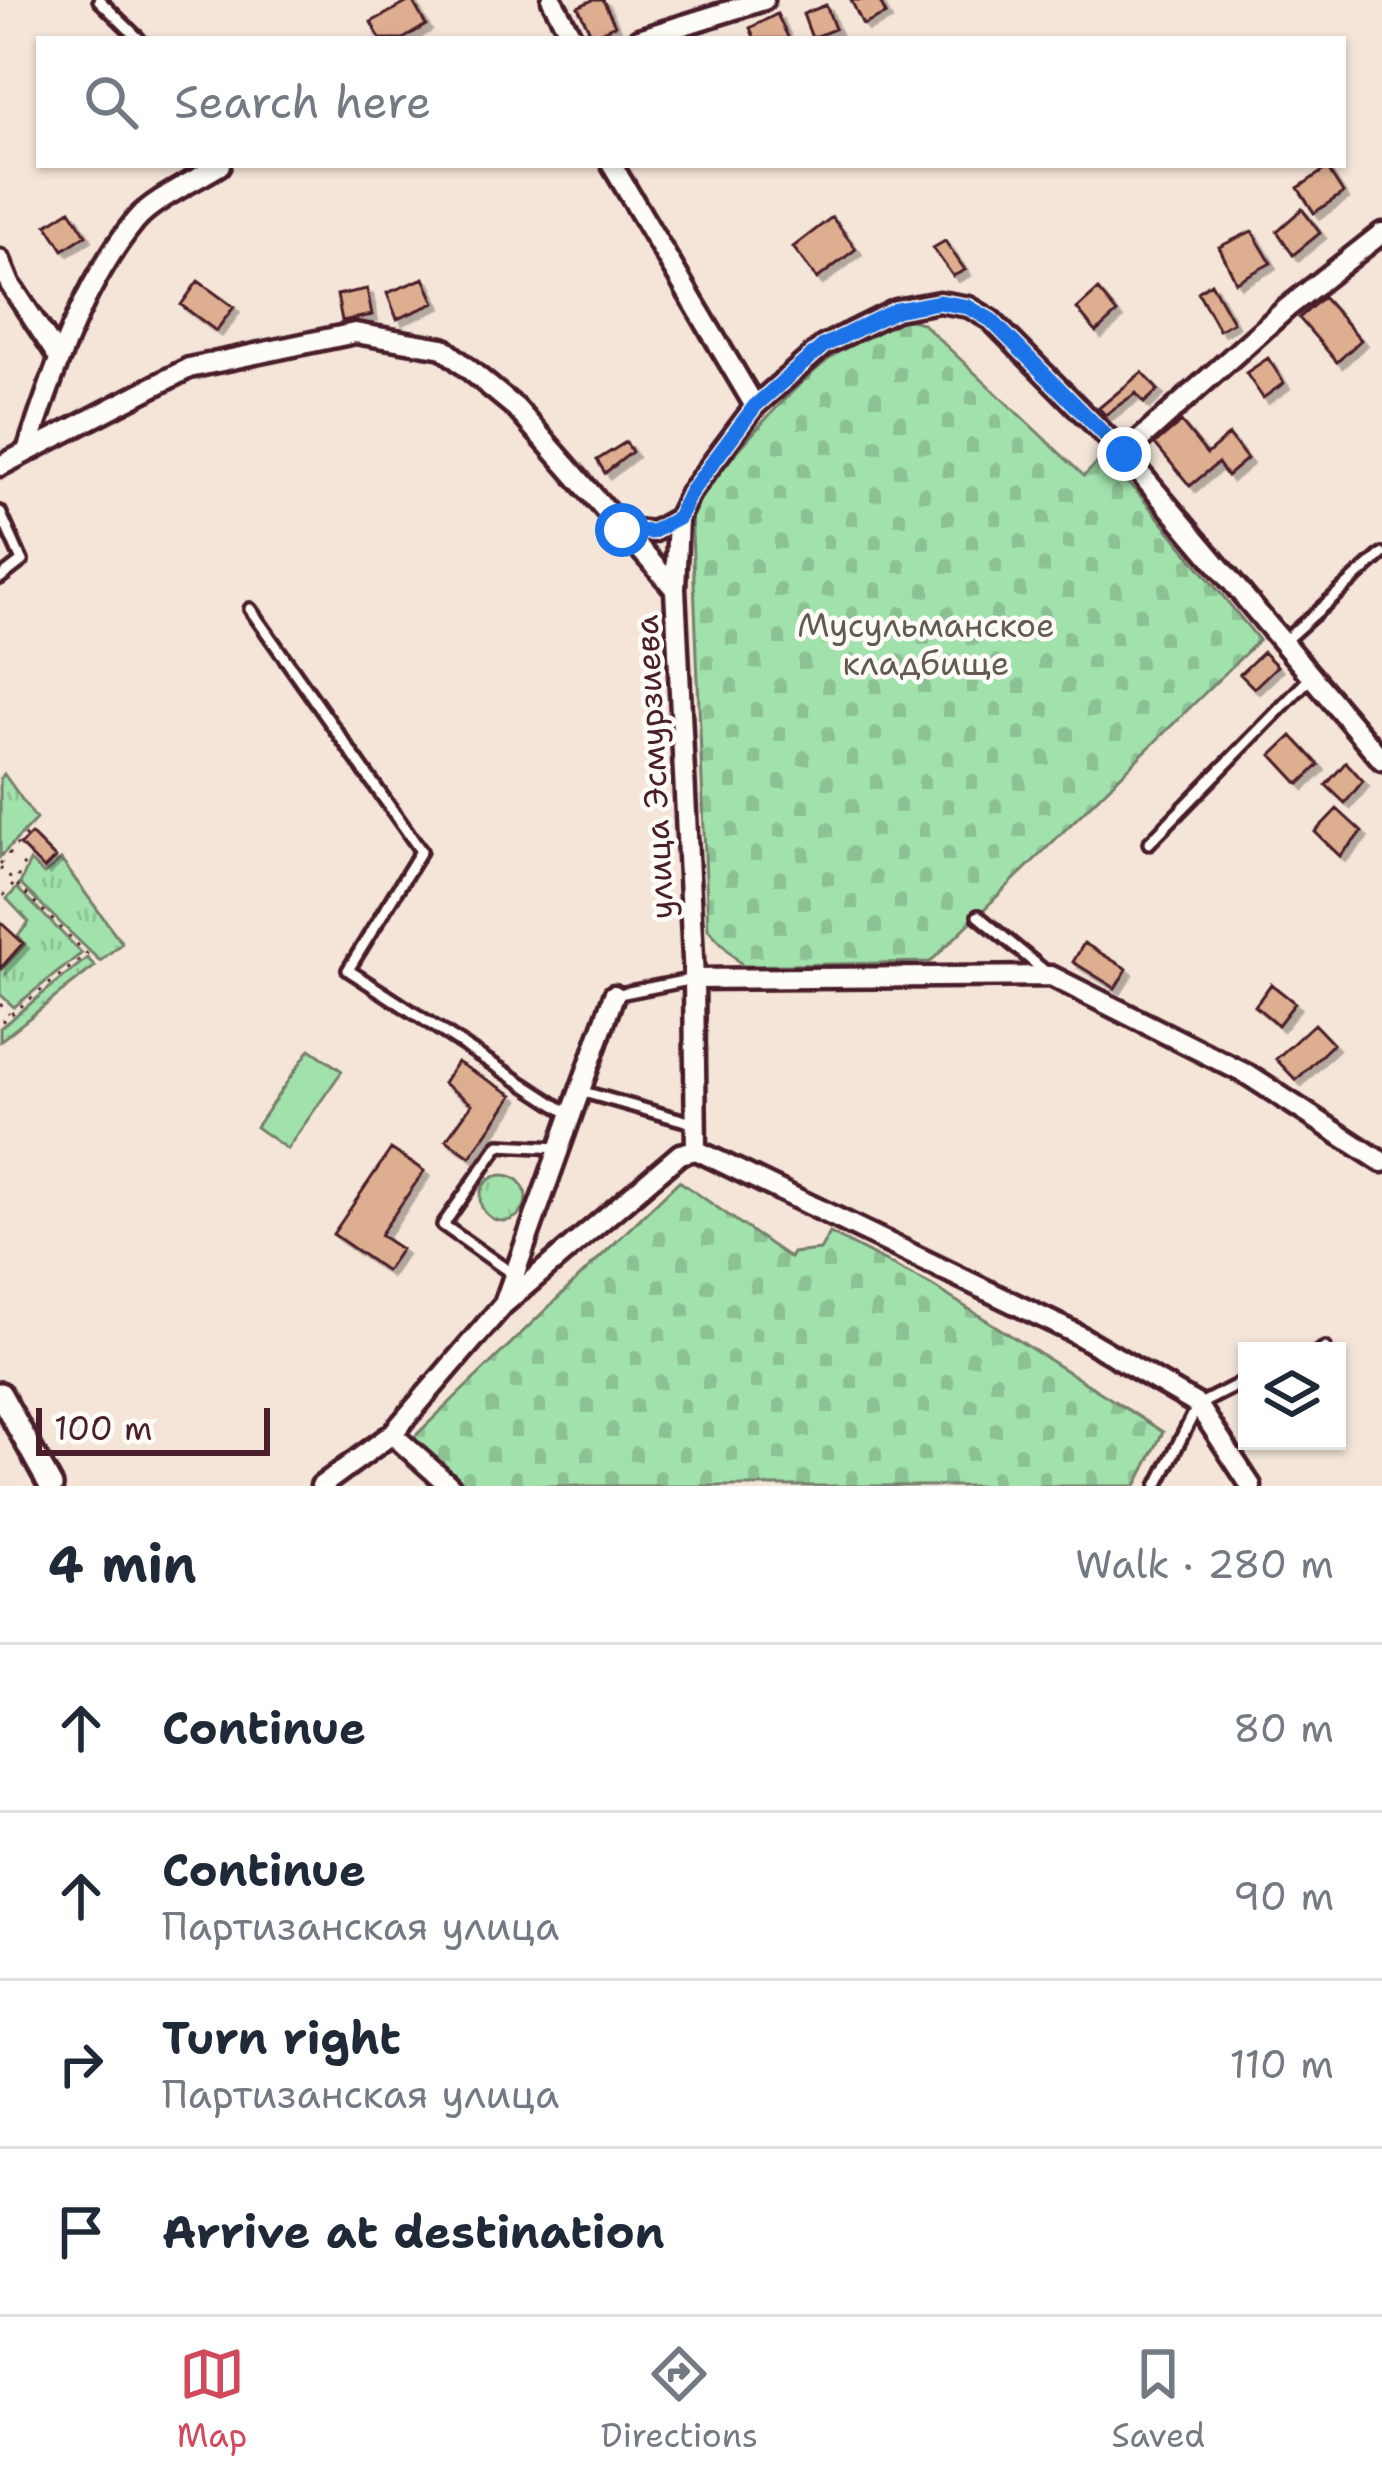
<!DOCTYPE html>
<meta charset="utf-8">
<style>
body{margin:0;font-family:"Shantell Sans",sans-serif;background:#f2f2f3;color:#1f2937}
.controls{position:absolute;right:36px;bottom:36px;display:grid;overflow:hidden;border-radius:0px;box-shadow:0 3px 9px #0004}
.controls button{width:108px;height:108px;display:grid;place-items:center;padding:0;border:0;border-bottom:3px solid #e0e1e3;background:#fff;color:#1f2937;font:60px sans-serif}
.scale{position:absolute;left:36px;bottom:30px;width:234px;box-sizing:border-box;padding-left:12px;border:6px solid #4a1f2b;border-top:0;font-size:33px;line-height:42px;white-space:nowrap;color:#4a1f2b;-webkit-text-stroke:9px #fdfcf7;paint-order:stroke}
.stop{position:absolute;width:36px;height:36px;margin:-27px;border:9px solid #1a73e8;border-radius:50%;background:#fff}
.stop.end{background:#1a73e8;border-color:#fff;box-shadow:0 3px 12px #0008}
.list{margin:0;padding:0;list-style:none}
h2{display:flex;justify-content:space-between;align-items:center;height:156px;margin:0;padding:0 48px;font-size:51px}
h2 small{font-size:39px;font-weight:400;color:#747a83}
.list li{display:grid;grid-template-columns:78px 1fr auto;gap:36px;align-items:center;box-sizing:border-box;height:168px;padding:0 48px;border-top:3px solid #e0e1e3}
.list b{display:block;font-size:45px;white-space:nowrap}
.list p{margin:0;font-size:39px;white-space:nowrap;color:#747a83}
.list em{font-size:39px;font-style:normal;color:#747a83}
.icon{flex:none;width:66px;height:66px;fill:none;stroke:currentColor;stroke-width:2;stroke-linecap:round;stroke-linejoin:round}
.map{position:relative;flex:none;width:1382px;height:1486px;overflow:hidden}
.search{position:absolute;background:#fff;box-shadow:0 3px 9px #0004;left:36px;right:36px;top:36px;height:132px;display:flex;align-items:center;gap:30px;box-sizing:border-box;padding:0 42px;border-radius:0px;color:#747a83;font-size:45px}
.sheet{height:828px;background:#fff}
nav{display:flex;justify-content:space-around;align-items:center;box-sizing:border-box;height:168px;border-top:3px solid #e0e1e3;background:#fff;font-size:33px;color:#747a83}
nav a{display:grid;justify-items:center;gap:6px}
nav .on{color:#d1495b}
.map>svg:first-child{display:block}
</style>
<div class="map">
<svg width="1382" height="1486" viewBox="0 0 1382 1486">
<defs>
<pattern id="grass-tufts" width="24" height="20" patternUnits="userSpaceOnUse" patternTransform="scale(3)"><rect width="24" height="20" fill="#a1e2ac"/><path d="M3 7l-1-3M5 7V3M7 7l1-3M15 17l-1-3M17 17v-4M19 17l1-3" fill="none" stroke="#8cc194"/></pattern>
<pattern id="cemetery-stones" width="16" height="16" patternUnits="userSpaceOnUse" patternTransform="scale(3)"><rect width="16" height="16" fill="#a1e2ac"/><path d="M2 7V4a2 2 0 0 1 4 0v3zM10 15v-3a2 2 0 0 1 4 0v3z" fill="#8cc194"/></pattern>
<filter id="shadow"><feDropShadow dx="5.5" dy="5.5" stdDeviation="0" flood-color="#0004"/></filter>
</defs>
<rect width="100%" height="100%" fill="#f4e5d8"/>
<filter id="ink" filterUnits="userSpaceOnUse"><feTurbulence type="fractalNoise" baseFrequency=".00833" numOctaves="2"/><feDisplacementMap in="SourceGraphic" scale="24" xChannelSelector="R" yChannelSelector="G"/><feConvolveMatrix kernelMatrix="1 2 1 2 8 2 1 2 1" color-interpolation-filters="sRGB"/></filter>
<g filter="url(#ink)">
<path fill="url(#grass-tufts)" stroke="#76806c" stroke-width="3" d="M4,774L36,819L0,857V779Z
M61,860L122,943L100,961L20,884L30,861L44,874Z
M17,888L82,953L14,1007L0,994V971L25,944L18,936L29,922L7,899Z
M87,958L95,966L0,1041V1028Z
M480 1198a23 23 0 1 1 46 0a23 23 0 1 1-46 0Z"/>
<path fill="url(#cemetery-stones)" stroke="#76806c" stroke-width="3" d="M910,320L922,323L1084,476L1102,458L1139,494L1259,640L930,962L743,966L708,929L691,507C735,453 837,323 910,320Z
M679,1181L790,1258L793,1253L820,1250L830,1233L931,1285L1163,1432L1136,1486H462L411,1440Z"/>
<path fill="#a1e2ac" stroke="#76806c" stroke-width="3" d="M310,1049L342,1071L287,1149L256,1127Z"/>
<path fill="#deae90" stroke="#4a1f2b" stroke-width="3" filter="url(#shadow)" d="M412,0L426,25L403,39H380L371,22Z
M593,0H603L615,25L592,36L578,7Z
M851,0H879L886,14L863,25Z
M826,5L835,29L812,38L803,14Z
M777,14L789,39H755L750,28Z
M1327,168L1343,193L1314,213L1298,188Z
M1302,209L1320,233L1293,255L1277,231Z
M70,210L86,235L63,250L47,225Z
M832,217L856,249L817,279L793,247Z
M1252,231L1271,263L1236,282L1219,247Z
M945,241L965,270L953,276L933,248Z
M424,278L435,303L397,319L387,293Z
M198,281L234,307L216,331L181,305Z
M1211,283L1233,322L1219,330L1198,292Z
M367,289L372,315L342,321L337,295Z
M1098,290L1117,313L1096,332L1077,309Z
M1323,297L1361,340L1337,362L1299,318Z
M1268,358L1284,383L1263,398L1246,373Z
M1142,372L1158,390L1144,403L1136,393L1105,415L1099,408Z
M1181,422L1207,454L1229,435L1247,459L1227,476L1218,463L1190,486L1155,444Z
M626,442L632,452L605,473L597,460Z
M1263,652L1277,666L1254,688L1240,674Z
M1292,736L1319,765L1299,784L1272,755Z
M1346,762L1363,781L1345,803L1326,785Z
M1337,809L1362,832L1340,856L1315,832Z
M31,834L55,858L44,869L20,845Z
M0,922L23,943L0,969Z
M1084,943L1127,969L1115,988L1073,962Z
M1271,984L1295,1003L1278,1025L1255,1006Z
M1314,1024L1333,1044L1296,1080L1276,1059Z
M457,1062L513,1095L470,1157L446,1140L472,1104L443,1083Z
M391,1149L424,1171L380,1235L401,1249L386,1271L333,1234Z"/>
<g fill="none" stroke-linecap="round" stroke-linejoin="round">
<defs>
<path id="service" d="M99,0L139,39
M0,512L22,561L0,578
M250,609L421,851L348,970L571,1115
M1282,643L1382,554
M1149,843L1311,677
M978,916L1047,973
M614,995L694,979
M580,1091L696,1124
M514,1275L443,1225L499,1145L560,1148
M1319,1351L1325,1348
M1157,1486L1198,1405L1247,1380"/>
<path id="minor" d="M552,0L573,39
M639,39L764,0
M612,165L755,406
M0,260L10,284L59,358
M28,448C54,370 82,286 135,221C151,201 196,180 220,165
M1124,454L1287,308L1382,233
M0,466L189,368L355,333L443,348L516,408L675,589L694,979L696,1150
M623,529L653,532L678,518L690,493L755,406L823,346L896,310L939,302L969,307L991,320L1124,454L1382,760
M675,589L678,518
M694,979L1051,976L1248,1075L1382,1162
M505,1301L614,995
M392,1434L450,1486
M321,1486L392,1434L503,1305L680,1154L696,1150L1075,1333L1198,1405L1251,1486"/>
<path id="tertiary" d="M0,1394L51,1486"/>
</defs>
<use href="#service" stroke="#4a1f2b" stroke-width="18"/>
<use href="#minor" stroke="#4a1f2b" stroke-width="27"/>
<use href="#tertiary" stroke="#4a1f2b" stroke-width="30"/>
<path stroke="#4a1f2b" stroke-width="3" stroke-dasharray="3 9" stroke-linecap="butt" d="M0,864L32,828
M0,868L87,954L0,1023
M3,896L15,883L25,861
M0,1004L9,1014"/>
<use href="#service" stroke="#fdfcf7" stroke-width="9"/>
<use href="#minor" stroke="#fdfcf7" stroke-width="18"/>
<use href="#tertiary" stroke="#fdfcf7" stroke-width="21"/>
</g>
</g>
<g fill="none" stroke-linecap="round" stroke-linejoin="round" filter="url(#ink)">
<path stroke="#1a73e8" stroke-width="15" d="M622,530L652,532L678,518L690,493L755,406L823,346L896,310L939,302L968,307L991,320L1124,454"/>
</g>
<g text-anchor="middle" dominant-baseline="central" stroke-width="9" stroke-linejoin="round" paint-order="stroke">
<g font-size="33" fill="#645a52" stroke="#fdfcf7">
<text x="926" y="625">Мусульманское<tspan x="926" dy="38">кладбище</tspan></text>
</g>
<g font-size="33" fill="#4a1f2b" stroke="#fdfcf7">
<text transform="translate(654 767) rotate(-93)">улица Эсмурзиева</text>
</g>
</g>
</svg>
<div class="controls">
<button><svg class="icon" aria-label="layers" viewBox="0 0 24 24"><path d="M12 4l9 5-9 5-9-5zM3 14l9 5 9-5"/></svg></button>
</div>
<div class="scale">100 m</div>
<div class="stop" style="left:622px;top:530px"></div>
<div class="stop end" style="left:1124px;top:454px"></div>
<div class="search"><svg class="icon" aria-label="search" viewBox="0 0 24 24"><circle cx="10" cy="10" r="6"/><path d="M15 15l6 6"/></svg>Search here</div>
</div>
<section class="sheet">
<h2>4 min<small>Walk · 280 m</small></h2>
<ul class="list">
<li><svg class="icon" aria-label="ahead" viewBox="0 0 24 24"><path d="M12 20V5M6 11l6-6 6 6"/></svg><div><b>Continue</b></div><em>80 m</em></li>
<li><svg class="icon" aria-label="ahead" viewBox="0 0 24 24"><path d="M12 20V5M6 11l6-6 6 6"/></svg><div><b>Continue</b><p>Партизанская улица</p></div><em>90 m</em></li>
<li><svg class="icon" aria-label="right" viewBox="0 0 24 24"><path d="M7 20v-9h11M14 6l5 5-5 5"/></svg><div><b>Turn right</b><p>Партизанская улица</p></div><em>110 m</em></li>
<li><svg class="icon" aria-label="arrive" viewBox="0 0 24 24"><path d="M6 21V4h12l-3 4 3 4H6"/></svg><div><b>Arrive at destination</b></div></li>
</ul>
</section>
<nav>
<a class="on"><svg class="icon" aria-label="map" viewBox="0 0 24 24"><path d="M3 6l6-2 6 2 6-2v14l-6 2-6-2-6 2zM9 4v14M15 6v14"/></svg>Map</a>
<a><svg class="icon" aria-label="directions" viewBox="0 0 24 24"><path d="M12 3l9 9-9 9-9-9zM9 14v-3h6M13 9l2 2-2 2"/></svg>Directions</a>
<a><svg class="icon" aria-label="saved" viewBox="0 0 24 24"><path d="M7 4h10v16l-5-4-5 4z"/></svg>Saved</a>
</nav>
